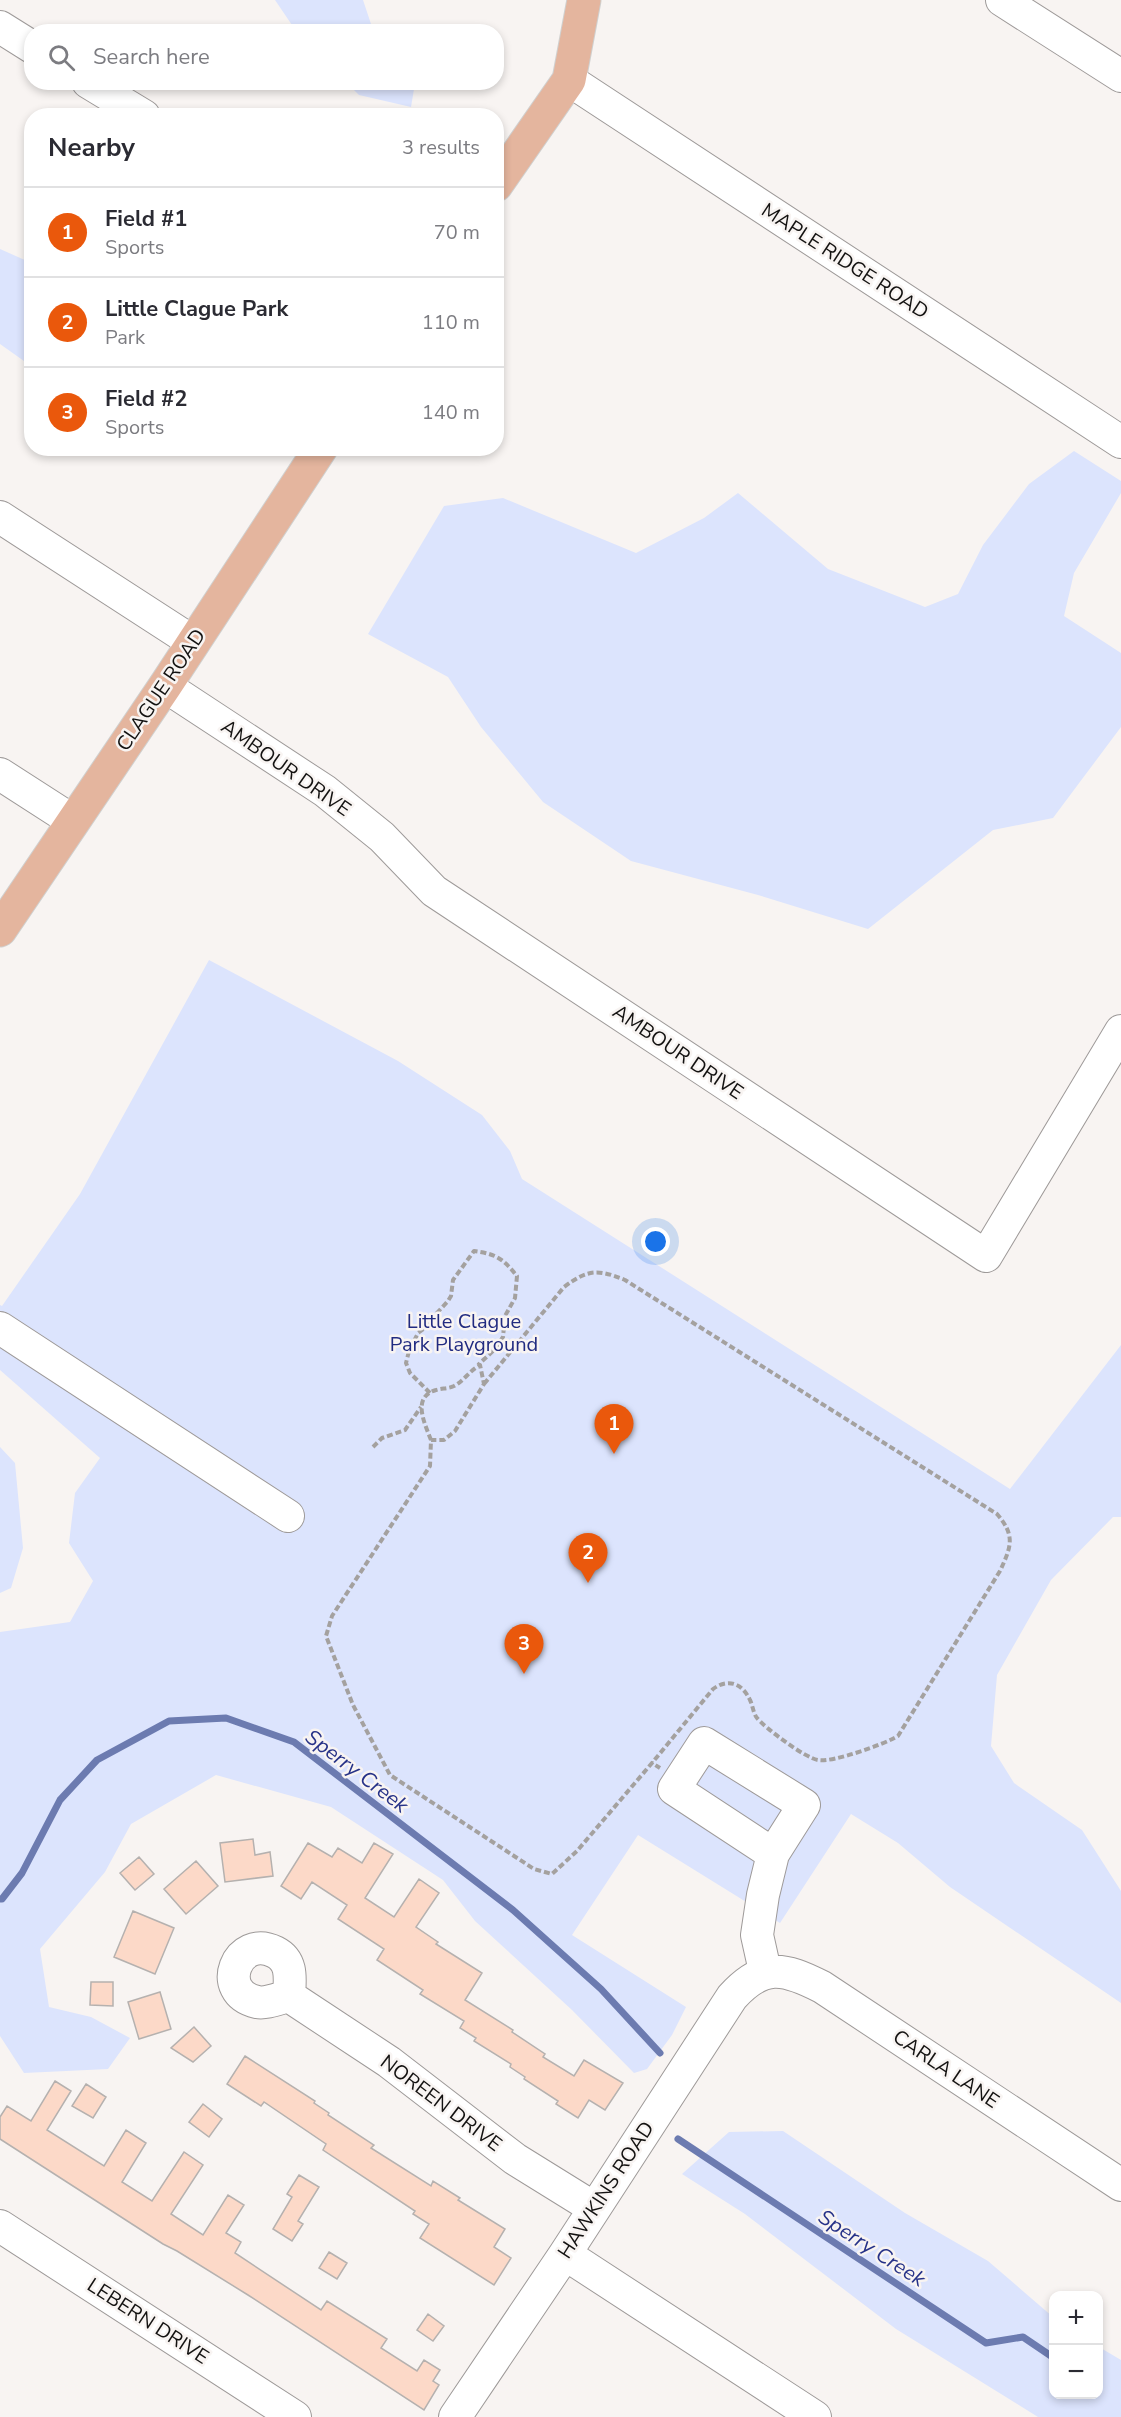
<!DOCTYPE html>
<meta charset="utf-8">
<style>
body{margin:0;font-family:"Nunito Sans",sans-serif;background:#f7f7f7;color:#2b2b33}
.controls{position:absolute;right:18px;bottom:18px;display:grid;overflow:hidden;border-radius:12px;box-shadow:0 3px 9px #0003}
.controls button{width:54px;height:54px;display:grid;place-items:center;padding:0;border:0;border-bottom:2px solid #e1e1e2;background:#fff;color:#2b2b33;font:30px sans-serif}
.you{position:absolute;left:656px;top:1242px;width:21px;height:21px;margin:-15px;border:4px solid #fff;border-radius:50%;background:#1a73e8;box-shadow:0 0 0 9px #1a73e833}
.badge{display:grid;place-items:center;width:39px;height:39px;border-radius:50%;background:#ea580c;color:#fff;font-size:20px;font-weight:700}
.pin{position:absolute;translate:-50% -50px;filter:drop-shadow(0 2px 3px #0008)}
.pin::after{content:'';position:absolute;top:32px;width:21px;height:18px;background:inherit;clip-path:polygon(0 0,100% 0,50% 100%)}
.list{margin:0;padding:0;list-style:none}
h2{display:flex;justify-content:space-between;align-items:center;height:78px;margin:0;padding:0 24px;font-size:26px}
h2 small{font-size:20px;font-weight:400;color:#7c7c81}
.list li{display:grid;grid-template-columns:39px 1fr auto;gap:18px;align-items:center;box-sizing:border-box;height:90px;padding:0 24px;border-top:2px solid #e1e1e2}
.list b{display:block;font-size:22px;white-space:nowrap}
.list p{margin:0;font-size:20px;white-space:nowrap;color:#7c7c81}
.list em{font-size:20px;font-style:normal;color:#7c7c81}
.icon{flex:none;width:33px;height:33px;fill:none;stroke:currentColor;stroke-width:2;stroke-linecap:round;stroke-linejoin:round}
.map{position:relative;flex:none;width:1121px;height:2417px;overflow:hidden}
.search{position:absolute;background:#fff;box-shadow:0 3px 9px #0003;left:24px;top:24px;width:480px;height:66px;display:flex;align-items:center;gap:15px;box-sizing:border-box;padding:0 21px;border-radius:24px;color:#7c7c81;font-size:22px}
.panel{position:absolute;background:#fff;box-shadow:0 3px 9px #0003;left:24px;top:108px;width:480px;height:348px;border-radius:24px}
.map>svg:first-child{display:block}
</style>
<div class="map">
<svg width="1121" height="2417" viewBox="0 0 1121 2417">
<rect width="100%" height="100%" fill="#f8f4f2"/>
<path fill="#dce4fd" d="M275,0H363L371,24L379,31H296Z
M347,83H415L411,107L359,95Z
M0,249L27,261L31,258V366L0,344Z
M1074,451L1121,481V493L1074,573L1064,616L1121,653V727L1053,818L993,830L868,929L758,895L631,861L543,802L481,727L448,677L368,634L444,506L503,498L636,553L704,518L738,493L828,569L925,607L958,594L983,545L1029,484Z
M209,960L398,1061L482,1115L510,1151L522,1179L1010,1489L1121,1345V1517H1113L1051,1580L997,1675L991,1746L1014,1783L1082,1830L1121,1891V2003L950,1887L898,1843L851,1814L780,1923L638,1835L572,1935L686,2007L672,2035L647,2069L634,2073L572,2010L475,1921L443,1880L331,1807L216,1775L131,1824L105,1872L40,1949L49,2007L91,2017L130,2038L108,2069L24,2073L0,2036V1632L70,1622L93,1581L69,1543L75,1493L100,1458L0,1370V1305L2,1306L80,1194Z
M0,1447L15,1463L23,1548L11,1588L0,1593Z
M783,2131L905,2213L988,2261L1053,2317L1054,2394H1098L1099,2347L1121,2360V2417H1038L896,2329L745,2214L682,2174L729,2132Z"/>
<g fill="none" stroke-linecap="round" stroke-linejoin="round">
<path stroke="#6c7bb0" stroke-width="7" d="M0,1899H2L22,1873L60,1800L97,1760L169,1721L226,1718L294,1742L513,1910L601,1989L660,2053
M678,2139L986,2343L1023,2337L1054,2358"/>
</g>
<path fill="#fcd9c8" stroke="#b5b1af" stroke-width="1.5" d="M253,1839L255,1855L270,1852L273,1876L225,1882L220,1843Z
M308,1843L332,1857L338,1848L362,1863L374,1843L393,1854L365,1898L394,1917L419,1879L439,1893L416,1927L438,1942L436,1944L482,1973L465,2000L513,2030L512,2032L545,2054L543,2057L574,2076L584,2060L623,2083L605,2110L589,2100L578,2118L556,2104L558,2101L524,2079L525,2077L510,2067L511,2064L474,2041L476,2038L460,2028L464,2021L420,1994L423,1990L377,1960L384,1949L338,1919L347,1905L312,1882L301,1899L281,1886Z
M139,1857L154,1874L135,1890L120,1873Z
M196,1861L218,1886L186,1914L164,1889Z
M133,1911L174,1928L155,1974L114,1957Z
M91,1982H113V2006L90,2005Z
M160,1992L171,2029L139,2039L128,2002Z
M194,2027L211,2046L193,2062L171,2048Z
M245,2056L315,2101L314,2103L329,2113L328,2115L374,2145L371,2148L431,2186L433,2181L460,2198L458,2200L505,2229L494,2247L511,2258L494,2285L420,2238L429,2224L413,2214L415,2211L323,2150L326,2144L264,2102L261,2106L227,2084Z
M55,2081L71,2091L47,2130L104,2166L126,2130L146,2143L122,2182L152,2201L184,2152L203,2165L171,2214L203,2235L228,2195L244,2205L226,2233L241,2242L235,2253L321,2310L327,2301L387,2339L381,2348L417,2371L424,2360L440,2370L433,2381L439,2385L424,2410L248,2295L177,2251L163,2244L0,2139V2117L7,2106L31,2121Z
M86,2084L106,2097L93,2118L72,2106Z
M203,2104L222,2119L209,2137L189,2122Z
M299,2175L319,2187L298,2221L303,2224L292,2241L273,2229L292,2197L287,2194Z
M329,2252L347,2263L337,2279L319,2268Z
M428,2314L444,2326L433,2341L417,2330Z"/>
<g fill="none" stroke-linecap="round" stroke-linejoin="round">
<defs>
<path id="minor" d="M1002,0L1121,76
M0,27L32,47
M569,80L1121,442
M88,82L144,116
M0,517L193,642
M165,686L325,791L382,837L434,891L986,1256L1121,1031
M0,774L73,821
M0,1328L288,1516
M765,1971L757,1935L763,1895L773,1854L674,1789L704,1743L804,1805L773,1854
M289,1996C290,1979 293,1961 275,1952C237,1933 214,1993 257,2002C266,2004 280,1998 289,1996L389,2062L515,2159L594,2208
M0,2226L295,2417
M565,2254L815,2417
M455,2417L565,2254L732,1997C763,1963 783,1967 822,1987L1121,2185"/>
<path id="major" d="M496,185L569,80L584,0
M0,930L165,686L321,448"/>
</defs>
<use href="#minor" stroke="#9e9a99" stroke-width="34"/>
<use href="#major" stroke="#d0d0cf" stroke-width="35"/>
<path stroke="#a4a19f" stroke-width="4" stroke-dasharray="6 3" stroke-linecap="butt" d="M484,1384L564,1287C588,1269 598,1269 625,1280L997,1514C1016,1536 1011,1547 1000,1571L898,1736C885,1744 832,1763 818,1760C805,1758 765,1728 757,1718C753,1713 753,1706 750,1700C742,1683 728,1678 713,1689L652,1763
M430,1393L410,1373L406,1363L409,1351L418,1333L429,1325L436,1314L448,1301L451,1296L453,1280L474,1251C497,1254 503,1259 517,1276L515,1298L505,1316L503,1337L494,1350L478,1365
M431,1440C425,1424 411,1397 436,1390C442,1388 448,1389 454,1386C465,1380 469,1371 480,1365L484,1384L455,1431L444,1440H431L430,1466L332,1616L326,1636L353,1705L390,1775L534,1869L552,1874L577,1851L652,1763L660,1768
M373,1447L382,1438L405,1430L421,1407"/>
<use href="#minor" stroke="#fff" stroke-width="32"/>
<use href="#major" stroke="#e4b59e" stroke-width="33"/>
</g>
<g text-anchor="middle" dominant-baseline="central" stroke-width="5" stroke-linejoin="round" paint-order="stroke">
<g font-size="20" fill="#131211" stroke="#f8f4f2">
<text transform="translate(845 261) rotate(33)">MAPLE RIDGE ROAD</text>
<text transform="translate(161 690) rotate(-56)">CLAGUE ROAD</text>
<text transform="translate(286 768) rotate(35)">AMBOUR DRIVE</text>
<text transform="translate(678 1052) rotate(34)">AMBOUR DRIVE</text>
<text transform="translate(946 2069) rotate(34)">CARLA LANE</text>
<text transform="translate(441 2103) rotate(37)">NOREEN DRIVE</text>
<text transform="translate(606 2190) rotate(-57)">HAWKINS ROAD</text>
<text transform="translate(148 2321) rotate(33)">LEBERN DRIVE</text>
</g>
<g font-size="20" fill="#212b81" stroke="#f8f4f2">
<text x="464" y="1321">Little Clague<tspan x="464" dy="23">Park Playground</tspan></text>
</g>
<g font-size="21" font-style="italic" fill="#263288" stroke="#f8f4f2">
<text transform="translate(357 1771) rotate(37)">Sperry Creek</text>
<text transform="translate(872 2248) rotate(33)">Sperry Creek</text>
</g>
</g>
</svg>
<div class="controls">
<button>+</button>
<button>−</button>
</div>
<div class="you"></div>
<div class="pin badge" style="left:614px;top:1454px">1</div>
<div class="pin badge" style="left:588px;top:1583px">2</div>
<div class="pin badge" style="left:524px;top:1674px">3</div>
<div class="search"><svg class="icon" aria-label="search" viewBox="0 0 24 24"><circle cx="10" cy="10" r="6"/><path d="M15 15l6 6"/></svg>Search here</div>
<section class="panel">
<h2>Nearby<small>3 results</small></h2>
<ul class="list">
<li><span class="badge">1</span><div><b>Field #1</b><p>Sports</p></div><em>70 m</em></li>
<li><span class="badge">2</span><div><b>Little Clague Park</b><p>Park</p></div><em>110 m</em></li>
<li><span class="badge">3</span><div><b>Field #2</b><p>Sports</p></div><em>140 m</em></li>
</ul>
</section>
</div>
